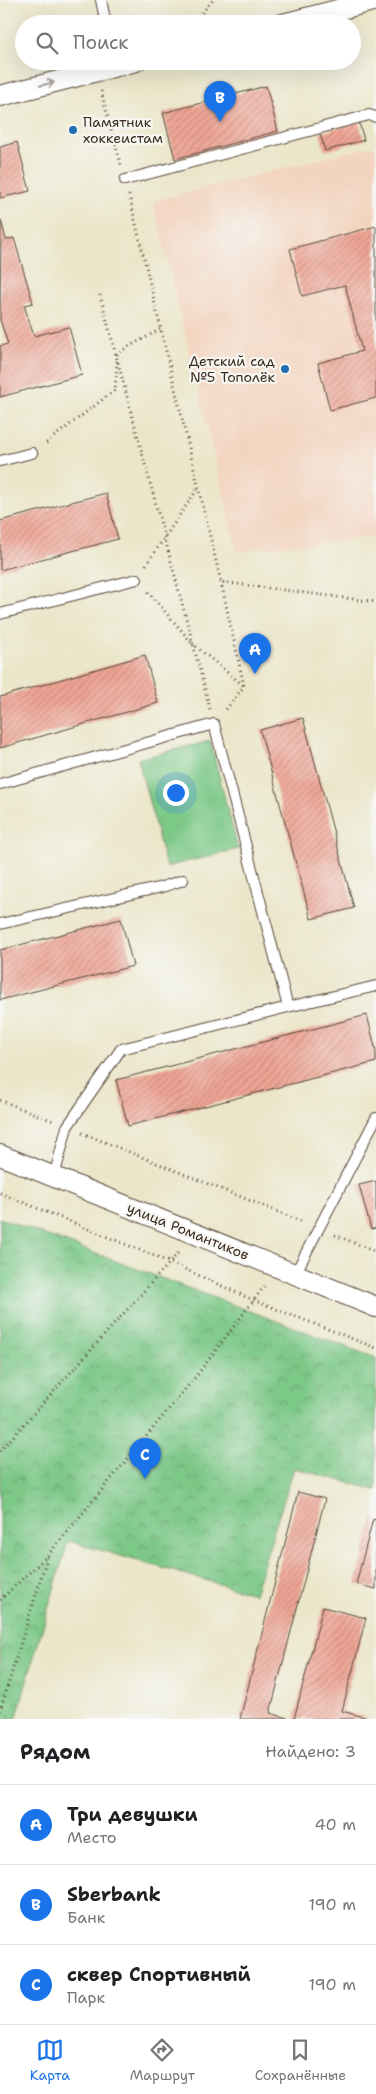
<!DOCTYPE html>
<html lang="ru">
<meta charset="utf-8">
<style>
body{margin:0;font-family:"Shantell Sans",sans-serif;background:#f6f6f6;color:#202124}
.you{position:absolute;left:175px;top:792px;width:18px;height:18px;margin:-12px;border:4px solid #fff;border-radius:50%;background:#1a73e8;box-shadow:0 0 0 8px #1a73e833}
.badge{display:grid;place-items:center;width:32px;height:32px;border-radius:50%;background:#1a73e8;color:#fff;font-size:16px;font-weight:700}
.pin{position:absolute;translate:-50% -41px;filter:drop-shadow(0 1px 2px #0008)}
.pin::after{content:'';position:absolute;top:26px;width:18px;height:15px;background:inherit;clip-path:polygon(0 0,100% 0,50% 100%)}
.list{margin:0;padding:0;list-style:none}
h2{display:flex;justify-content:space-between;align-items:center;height:65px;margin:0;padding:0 20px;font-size:21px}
h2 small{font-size:16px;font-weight:400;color:#757577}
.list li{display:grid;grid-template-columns:32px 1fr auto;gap:15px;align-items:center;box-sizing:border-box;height:80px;padding:0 20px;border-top:1px solid #e0e0e0}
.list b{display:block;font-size:19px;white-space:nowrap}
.list p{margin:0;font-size:16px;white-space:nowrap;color:#757577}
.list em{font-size:16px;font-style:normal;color:#757577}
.icon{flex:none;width:28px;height:28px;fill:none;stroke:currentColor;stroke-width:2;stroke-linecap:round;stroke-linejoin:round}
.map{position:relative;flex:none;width:376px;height:1719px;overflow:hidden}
.search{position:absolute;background:#fff;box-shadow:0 5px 20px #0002;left:15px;right:15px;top:15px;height:55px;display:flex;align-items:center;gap:12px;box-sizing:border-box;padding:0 18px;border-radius:28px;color:#757577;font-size:19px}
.sheet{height:305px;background:#fff}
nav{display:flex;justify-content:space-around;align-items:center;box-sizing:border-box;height:70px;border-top:1px solid #e0e0e0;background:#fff;font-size:14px;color:#757577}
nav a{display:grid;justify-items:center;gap:2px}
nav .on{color:#1a73e8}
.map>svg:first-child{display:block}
</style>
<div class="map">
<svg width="376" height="1719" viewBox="0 0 376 1719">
<defs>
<pattern id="park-crowns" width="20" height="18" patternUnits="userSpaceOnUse" patternTransform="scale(1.25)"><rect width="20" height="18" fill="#7cc887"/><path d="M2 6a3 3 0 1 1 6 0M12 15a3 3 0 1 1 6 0" fill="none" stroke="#67a36e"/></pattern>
<pattern id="building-hatch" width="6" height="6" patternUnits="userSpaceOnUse" patternTransform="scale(1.25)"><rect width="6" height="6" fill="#efa595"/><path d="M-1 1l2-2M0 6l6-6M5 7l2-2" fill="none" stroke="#c38779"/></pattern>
</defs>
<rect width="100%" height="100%" fill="#f6f6f2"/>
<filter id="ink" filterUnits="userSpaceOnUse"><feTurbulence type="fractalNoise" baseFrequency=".02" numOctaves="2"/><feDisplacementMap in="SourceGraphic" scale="10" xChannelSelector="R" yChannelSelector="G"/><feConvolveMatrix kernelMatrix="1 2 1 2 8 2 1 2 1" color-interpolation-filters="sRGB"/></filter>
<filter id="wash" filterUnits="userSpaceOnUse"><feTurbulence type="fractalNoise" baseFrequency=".0096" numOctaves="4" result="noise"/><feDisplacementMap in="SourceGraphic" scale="20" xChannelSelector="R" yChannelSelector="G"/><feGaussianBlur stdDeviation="1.12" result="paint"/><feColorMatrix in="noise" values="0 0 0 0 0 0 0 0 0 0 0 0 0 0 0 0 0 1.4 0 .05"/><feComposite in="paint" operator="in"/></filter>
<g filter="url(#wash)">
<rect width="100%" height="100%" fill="#ebe6c9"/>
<path fill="#f3d4bf" d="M372,146L376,148V537L237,551L153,201Z"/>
<path fill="url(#park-crowns)" stroke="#5c7952" d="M0,1218L376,1358V1490L294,1468L254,1594L68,1541L16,1719H0Z"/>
<path fill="#7cc887" stroke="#5c7952" d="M210,741L238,849L166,867L138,759Z"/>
<g id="blocks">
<path fill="url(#building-hatch)" d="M266,86L278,131L175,159L163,113Z
M359,122L364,140L325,151L320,133Z
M17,142L30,191L0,198V147Z
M1,220L6,240L14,238L33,303L24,305L34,336L69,327L82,375L0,397V346L8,344L0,320Z
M376,226V398L330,410L318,363L362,351L345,285L302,296L290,249Z
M106,493L118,539L0,570V521Z
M145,655L158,703L0,748V697Z
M303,718L354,908L311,919L260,730Z
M121,919L133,966L0,1000V950Z
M367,1015L376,1051V1062L128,1126L116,1080Z
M376,1181V1228L371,1229L359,1185Z
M298,1492L325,1499L270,1713L291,1719H240Z
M373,1519L376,1520V1589L356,1584Z
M323,1607L366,1618L342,1711L371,1719H294Z"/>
</g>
</g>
<g filter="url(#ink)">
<use href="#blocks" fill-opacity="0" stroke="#554638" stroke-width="1"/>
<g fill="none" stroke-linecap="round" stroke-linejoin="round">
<defs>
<path id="service" d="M101,0L106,24
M125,180L369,115L376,117
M0,461L32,453
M0,614L137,579
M0,784L214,724L288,1007L376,986
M0,924L162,887L183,880
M54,1177L67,1127L121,1049L288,1007
M295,1274L376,1118"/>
<path id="minor" d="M283,24L376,0
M0,96L136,61
M0,1155L376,1307"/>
</defs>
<use href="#service" stroke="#554638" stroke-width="12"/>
<use href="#minor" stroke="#554638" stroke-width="22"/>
<path stroke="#554638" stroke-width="3" stroke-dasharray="1 4" stroke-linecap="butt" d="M192,24L213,0
M101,91L121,165
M129,195L221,582L376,602
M100,295L193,644L244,686
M117,355V353L161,329
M46,443L115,390L117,361
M146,565L198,488
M221,582L244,686L224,712
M148,592L193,644L210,709
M0,1100L53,1121
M82,1133L303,1222
M0,1193L169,1262L253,1300L376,1348
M335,1235L376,1252
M0,1451L180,1251
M0,1600L48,1555L197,1375L266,1284
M0,1711L48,1555"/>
<use href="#service" stroke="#fff" stroke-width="10"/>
<use href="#minor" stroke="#fff" stroke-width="20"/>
</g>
<defs><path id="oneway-shaft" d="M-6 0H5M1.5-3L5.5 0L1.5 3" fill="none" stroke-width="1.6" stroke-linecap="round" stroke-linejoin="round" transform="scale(1.25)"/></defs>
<use stroke="#a79f9a" href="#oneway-shaft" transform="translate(47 84) rotate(-14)"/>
</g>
<g fill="#1f6fb2" stroke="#f6f6f2" stroke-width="2">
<circle cx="73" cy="130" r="5"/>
<circle cx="285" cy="369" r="5"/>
</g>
<g text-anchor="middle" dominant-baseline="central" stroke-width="4.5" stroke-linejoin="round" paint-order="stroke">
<g font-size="14" fill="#3b2a1e" stroke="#f6f6f2" text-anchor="start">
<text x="83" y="122">Памятник<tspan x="83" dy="16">хоккеистам</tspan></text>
<text x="275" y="361" text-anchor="end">Детский сад<tspan x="275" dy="16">№5 Тополёк</tspan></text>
</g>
<g font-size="14" fill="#3b2a1e" stroke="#f6f6f2">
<text transform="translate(188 1231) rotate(22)">улица Романтиков</text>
</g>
</g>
</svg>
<div class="you"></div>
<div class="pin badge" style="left:255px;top:674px">A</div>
<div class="pin badge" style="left:220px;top:122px">B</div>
<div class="pin badge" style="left:145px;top:1479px">C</div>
<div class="search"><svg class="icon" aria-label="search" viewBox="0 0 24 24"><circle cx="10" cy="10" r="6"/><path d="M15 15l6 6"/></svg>Поиск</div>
</div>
<section class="sheet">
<h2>Рядом<small>Найдено: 3</small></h2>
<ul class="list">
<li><span class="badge">A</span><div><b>Три девушки</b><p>Место</p></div><em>40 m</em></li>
<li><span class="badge">B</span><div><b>Sberbank</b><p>Банк</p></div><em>190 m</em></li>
<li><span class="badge">C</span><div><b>сквер Спортивный</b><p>Парк</p></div><em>190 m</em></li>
</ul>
</section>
<nav>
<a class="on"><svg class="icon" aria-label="map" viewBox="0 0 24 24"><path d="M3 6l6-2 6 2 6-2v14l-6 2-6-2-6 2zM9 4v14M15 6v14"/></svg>Карта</a>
<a><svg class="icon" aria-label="directions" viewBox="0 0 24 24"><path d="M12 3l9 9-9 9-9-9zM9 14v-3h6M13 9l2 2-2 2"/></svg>Маршрут</a>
<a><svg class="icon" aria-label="saved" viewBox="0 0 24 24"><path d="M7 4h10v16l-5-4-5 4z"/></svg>Сохранённые</a>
</nav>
